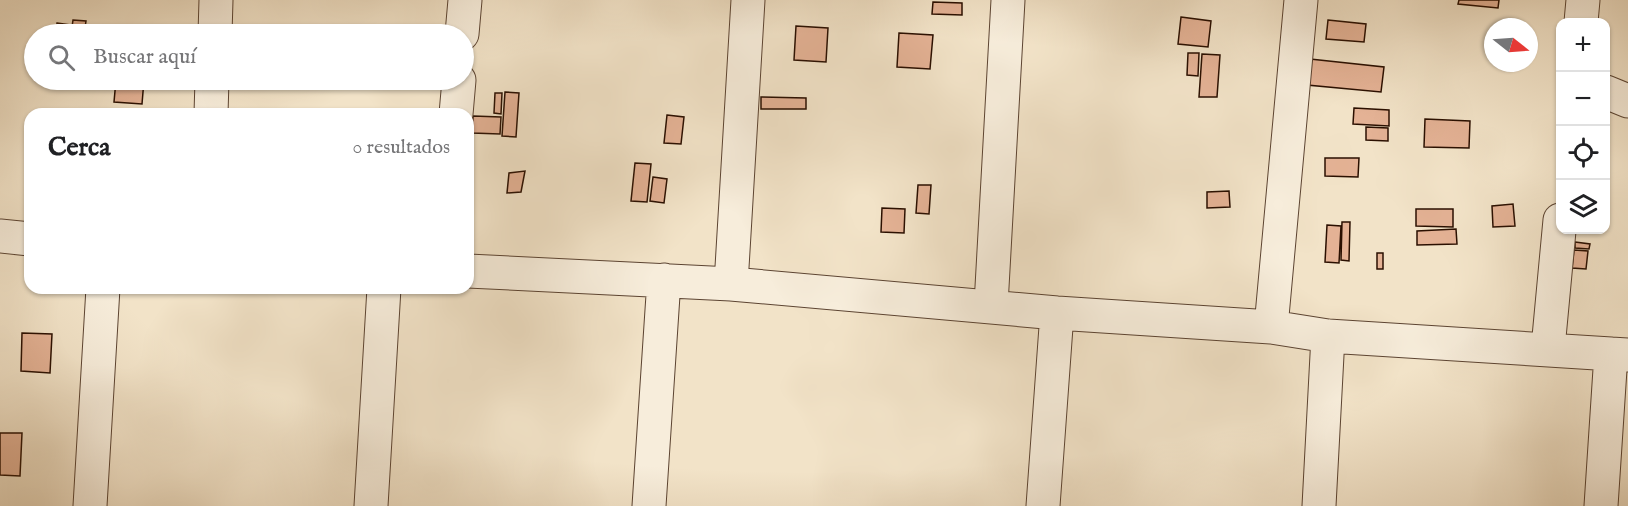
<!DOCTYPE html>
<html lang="es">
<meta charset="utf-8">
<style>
body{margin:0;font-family:"IM FELL English",serif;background:#f6f6f6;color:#202124}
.controls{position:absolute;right:18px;top:18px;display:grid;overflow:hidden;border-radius:12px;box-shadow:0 2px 4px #0004}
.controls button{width:54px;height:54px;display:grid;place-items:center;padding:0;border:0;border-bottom:2px solid #e0e0e0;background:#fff;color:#202124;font:30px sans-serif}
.compass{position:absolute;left:1484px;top:18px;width:54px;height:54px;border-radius:50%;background:#fff;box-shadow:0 2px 4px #0004;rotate:107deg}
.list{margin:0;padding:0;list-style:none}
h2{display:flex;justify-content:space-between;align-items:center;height:78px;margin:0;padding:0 24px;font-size:26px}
h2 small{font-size:20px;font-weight:400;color:#757577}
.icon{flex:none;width:33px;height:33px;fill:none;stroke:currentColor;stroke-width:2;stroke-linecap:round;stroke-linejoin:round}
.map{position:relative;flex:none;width:1628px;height:506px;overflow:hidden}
.search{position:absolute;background:#fff;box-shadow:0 2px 4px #0004;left:24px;top:24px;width:450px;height:66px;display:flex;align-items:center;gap:15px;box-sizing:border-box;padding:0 21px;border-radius:33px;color:#757577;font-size:22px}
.panel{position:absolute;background:#fff;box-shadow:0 2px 4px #0004;left:24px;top:108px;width:450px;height:186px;border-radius:18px}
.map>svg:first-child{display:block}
</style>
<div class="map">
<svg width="1628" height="506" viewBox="0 0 1628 506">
<rect width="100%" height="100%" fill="#f2e3c8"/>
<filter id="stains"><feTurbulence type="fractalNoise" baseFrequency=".00333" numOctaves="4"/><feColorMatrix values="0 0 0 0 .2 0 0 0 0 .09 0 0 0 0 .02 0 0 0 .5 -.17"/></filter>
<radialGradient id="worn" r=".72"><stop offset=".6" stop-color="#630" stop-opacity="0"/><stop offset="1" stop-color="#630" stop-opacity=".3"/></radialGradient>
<path fill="#e4b295" stroke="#2a0f00" stroke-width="1.5" d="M1459,0H1499L1498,8L1458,4Z
M933,2L962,3V15L932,14Z
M1181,17L1211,21L1208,47L1178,44Z
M73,20L86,21L84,34H71Z
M1328,20L1366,24L1364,42L1326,39Z
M57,23L70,25L69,34H56Z
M796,26L828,28L826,62L794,60Z
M899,33L933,35L930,69L897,67Z
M1188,53H1199L1198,76L1187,75Z
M1202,54L1220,55L1217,97H1199Z
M1310,59L1384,67L1381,92L1307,85Z
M116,80H144L142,104L114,102Z
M505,92L519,93L516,137L502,136Z
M495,93H502L501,114L494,113Z
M761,97L806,98V109H761Z
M1354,108L1389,110V126L1353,124Z
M667,115L684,117L681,144L664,143Z
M473,116L501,117L500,134L472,133Z
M1425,119L1470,121L1469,148L1424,147Z
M1366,127L1388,128V141L1366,140Z
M1325,158H1359L1358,177L1325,176Z
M635,163L651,164L647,202L631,201Z
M525,171L521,192L507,193L509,173Z
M653,177L667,179L664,203L650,201Z
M918,185H931L929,214L916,213Z
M1229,191L1230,207L1207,208V192Z
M1513,204L1515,226L1493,227L1492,206Z
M882,208L905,209L904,233L881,232Z
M1416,209H1453V227L1416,226Z
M1342,222H1350L1349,261L1341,260Z
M1327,225L1341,226L1339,263L1325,262Z
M1456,229L1457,244L1417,245V231Z
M1575,242L1590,244L1589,249L1575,248Z
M1574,250L1588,251L1586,269L1572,268Z
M1377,253H1383V269H1377Z
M22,333L52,334L50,373L21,371Z
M0,433H22L20,476L0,475Z"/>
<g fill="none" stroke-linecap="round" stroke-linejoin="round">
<defs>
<path id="minor" d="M1581,22L1583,0
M215,34L216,0
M462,34L465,0
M1606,92L1628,101
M211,114L212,80
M456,114L459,80
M0,236L30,239
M468,271L731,284L1057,313L1271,327L1328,336L1628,355
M731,284L748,0
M991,305L1008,0
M1271,327L1301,0
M1548,348L1560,220
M90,506L103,288
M371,506L384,288
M649,506L664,280
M1043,506L1057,313
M1319,506L1328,336
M1601,506L1611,354"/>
</defs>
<use href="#minor" stroke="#5c4432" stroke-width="35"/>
<use href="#minor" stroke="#f7eddb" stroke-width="33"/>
</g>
<rect width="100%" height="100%" filter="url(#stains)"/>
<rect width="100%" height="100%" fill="url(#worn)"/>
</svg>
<div class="controls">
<button>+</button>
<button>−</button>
<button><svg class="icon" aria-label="locate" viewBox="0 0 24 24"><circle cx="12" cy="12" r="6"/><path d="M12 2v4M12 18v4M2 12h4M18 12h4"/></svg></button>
<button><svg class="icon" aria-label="layers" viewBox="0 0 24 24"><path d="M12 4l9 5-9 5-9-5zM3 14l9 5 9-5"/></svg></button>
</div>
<svg class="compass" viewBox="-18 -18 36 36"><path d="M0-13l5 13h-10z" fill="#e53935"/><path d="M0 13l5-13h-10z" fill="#757577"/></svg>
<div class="search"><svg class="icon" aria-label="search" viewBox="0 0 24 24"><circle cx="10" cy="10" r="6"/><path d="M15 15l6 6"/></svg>Buscar aquí</div>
<section class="panel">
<h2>Cerca<small>0 resultados</small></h2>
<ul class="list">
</ul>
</section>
</div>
